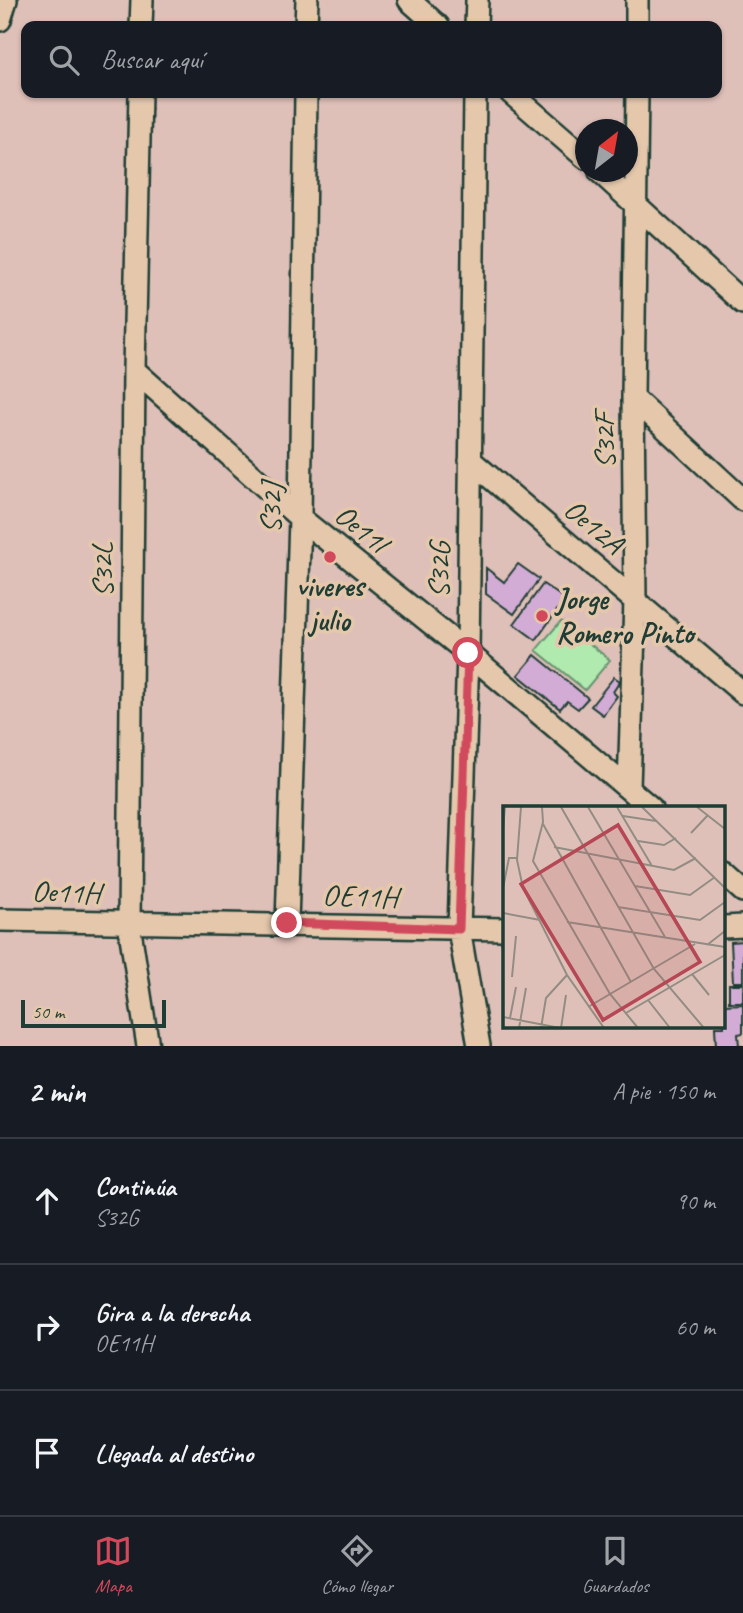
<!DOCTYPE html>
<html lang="es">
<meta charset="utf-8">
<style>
body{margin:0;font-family:Caveat,sans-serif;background:#20242c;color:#f1f3f6}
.compass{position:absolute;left:575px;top:119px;width:63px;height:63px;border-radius:50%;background:#171b24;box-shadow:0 2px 5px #0004;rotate:31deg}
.scale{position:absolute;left:21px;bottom:18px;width:145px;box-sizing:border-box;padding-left:7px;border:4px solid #1f3d34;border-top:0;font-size:19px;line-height:24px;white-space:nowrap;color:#1f3d34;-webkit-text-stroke:5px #e5c8ac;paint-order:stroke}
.stop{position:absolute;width:21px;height:21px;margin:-16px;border:5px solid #d1495b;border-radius:50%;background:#fff}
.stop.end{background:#d1495b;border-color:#fff;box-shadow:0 2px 7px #0008}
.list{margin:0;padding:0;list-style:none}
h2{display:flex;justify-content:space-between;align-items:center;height:91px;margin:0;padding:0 28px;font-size:30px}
h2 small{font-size:23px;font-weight:400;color:#9ea1a6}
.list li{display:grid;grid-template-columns:46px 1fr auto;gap:21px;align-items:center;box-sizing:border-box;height:126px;padding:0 28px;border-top:2px solid #363941}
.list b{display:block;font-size:26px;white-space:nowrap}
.list p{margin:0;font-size:23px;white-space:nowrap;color:#9ea1a6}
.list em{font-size:23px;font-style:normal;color:#9ea1a6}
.icon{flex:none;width:38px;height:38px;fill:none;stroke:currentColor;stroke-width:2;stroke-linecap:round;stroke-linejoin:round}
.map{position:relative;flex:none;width:743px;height:1046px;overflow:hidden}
.search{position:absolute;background:#171b24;box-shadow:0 2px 5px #0004;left:21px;right:21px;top:21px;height:77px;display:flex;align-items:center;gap:18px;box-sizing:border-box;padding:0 24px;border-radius:14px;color:#9ea1a6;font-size:26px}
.sheet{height:469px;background:#171b24}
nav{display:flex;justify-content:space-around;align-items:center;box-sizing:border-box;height:98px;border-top:2px solid #363941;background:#171b24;font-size:19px;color:#9ea1a6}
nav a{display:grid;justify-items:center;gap:4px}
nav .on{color:#d1495b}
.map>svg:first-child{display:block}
</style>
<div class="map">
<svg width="743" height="1046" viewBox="0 0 743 1046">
<rect width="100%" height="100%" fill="#dfc0b8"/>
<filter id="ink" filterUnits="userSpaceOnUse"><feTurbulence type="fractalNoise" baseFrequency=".0143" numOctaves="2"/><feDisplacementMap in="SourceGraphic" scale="14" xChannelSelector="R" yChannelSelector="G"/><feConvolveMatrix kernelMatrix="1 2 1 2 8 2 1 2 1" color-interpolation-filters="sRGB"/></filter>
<g filter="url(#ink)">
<path fill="#b1eaae" stroke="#689471" stroke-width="2" d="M561,621L610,660L585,690L536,650Z"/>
<path fill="#d2acd5" stroke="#1f3d34" stroke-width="2" d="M518,564L539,579L514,614L486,594V568L504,582Z
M543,584L565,599L536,640L514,624Z
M535,655L588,698L578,709L567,701L560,709L518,675Z
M614,677L620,681L613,692L617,696L603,715L591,706Z
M743,941V982H733L731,942Z
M729,984H743V1002H729Z
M743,1004V1033L738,1034L739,1046H743H716L715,1027H724V1005Z"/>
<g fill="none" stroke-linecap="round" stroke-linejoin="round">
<defs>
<path id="street" d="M409,0L438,26
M0,20L6,0
M141,26L142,0
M306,26L307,0
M476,26L477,0
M637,26V0
M140,93L134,370L129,924L148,1046
M475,93L468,653L459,929L479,1046
M511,93L586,158
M600,172L743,303
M134,370L300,518L468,653L651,808
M633,398L743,500
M470,460L743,693
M629,788L635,600L633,398L637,93
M724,874L743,891
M0,920L505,929
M287,923L300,518L306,93
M724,927L743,926"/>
</defs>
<use href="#street" stroke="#1f3d34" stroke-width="26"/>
<use href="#street" stroke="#e5c8ac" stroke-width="21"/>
</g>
</g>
<g fill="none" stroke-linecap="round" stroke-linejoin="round" filter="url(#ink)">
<path stroke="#d1495b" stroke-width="9" d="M287,923L459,929L468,653"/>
</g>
<g fill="#d1495b" stroke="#e5c8ac" stroke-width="2.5">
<circle cx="330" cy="557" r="7"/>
<circle cx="542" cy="616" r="7"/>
</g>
<g text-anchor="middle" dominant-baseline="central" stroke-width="7" stroke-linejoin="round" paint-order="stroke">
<g font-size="30" fill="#1f3d34" stroke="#e5c8ac">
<text transform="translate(604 441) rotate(-90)">S32F</text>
<text transform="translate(271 508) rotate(-89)">S32J</text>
<text transform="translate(594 526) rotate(40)">Oe12A</text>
<text transform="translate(361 528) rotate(39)">Oe11l</text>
<text transform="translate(102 570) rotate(-90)">S32L</text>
<text transform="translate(439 570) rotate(-89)">S32G</text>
<text transform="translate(66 892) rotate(2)">Oe11H</text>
<text transform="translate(360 896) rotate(2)">OE11H</text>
</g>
<g font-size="30" font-weight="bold" fill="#1f3d34" stroke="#e5c8ac">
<text x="330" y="586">viveres<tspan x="330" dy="34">julio</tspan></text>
<text x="556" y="599" text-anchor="start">Jorge<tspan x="556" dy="34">Romero Pinto</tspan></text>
</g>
</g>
<g transform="translate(503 806)">
<rect width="222" height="222" fill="#dfc0b8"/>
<path fill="none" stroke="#928c83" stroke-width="2" d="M18,1L14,54L20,82L64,169L101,222M39,1L40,16L30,55L107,188L135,222M58,1L151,163L201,222M85,1L162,131M114,1L149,60M139,1L222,82M194,1L222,23M120,10L153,15M40,18L128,176M0,24L2,1M188,27L205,9M135,35L161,39L173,32M51,41L171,64L193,52M132,80L187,89L212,71M0,82L6,52H14M115,101L197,114L222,96M0,107L37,114M64,116L222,141M204,139L222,125M189,168L206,189M9,171L13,130M145,194L167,222M85,201L192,138M123,207L222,149M0,211L57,222M7,212L13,181M16,222L23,182M38,222L43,192L64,169M58,222L63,189"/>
<path fill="#b64755" fill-opacity="0.15" stroke="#b64755" stroke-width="3.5" d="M115,19L197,156L100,214L18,78Z"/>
<rect width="222" height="222" fill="none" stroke="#1f3d34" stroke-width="3.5"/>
</g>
</svg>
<svg class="compass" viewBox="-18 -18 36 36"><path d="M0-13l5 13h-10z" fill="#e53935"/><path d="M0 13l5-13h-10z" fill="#9ea1a6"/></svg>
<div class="scale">50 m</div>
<div class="stop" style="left:468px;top:653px"></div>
<div class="stop end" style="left:287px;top:923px"></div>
<div class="search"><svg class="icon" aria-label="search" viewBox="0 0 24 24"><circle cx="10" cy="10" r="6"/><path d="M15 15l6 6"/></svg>Buscar aquí</div>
</div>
<section class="sheet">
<h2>2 min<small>A pie · 150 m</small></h2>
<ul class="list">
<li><svg class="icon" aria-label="ahead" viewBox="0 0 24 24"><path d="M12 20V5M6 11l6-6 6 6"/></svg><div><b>Continúa</b><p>S32G</p></div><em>90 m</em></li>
<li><svg class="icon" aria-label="right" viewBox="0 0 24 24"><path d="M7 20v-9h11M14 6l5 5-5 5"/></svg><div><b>Gira a la derecha</b><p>OE11H</p></div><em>60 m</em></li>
<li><svg class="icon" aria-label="arrive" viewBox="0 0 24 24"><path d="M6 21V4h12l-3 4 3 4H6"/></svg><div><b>Llegada al destino</b></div></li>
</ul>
</section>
<nav>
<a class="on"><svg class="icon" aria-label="map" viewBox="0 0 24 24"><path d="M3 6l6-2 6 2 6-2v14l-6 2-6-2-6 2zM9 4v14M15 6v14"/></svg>Mapa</a>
<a><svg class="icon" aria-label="directions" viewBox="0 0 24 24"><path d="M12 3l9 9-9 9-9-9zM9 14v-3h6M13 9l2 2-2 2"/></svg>Cómo llegar</a>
<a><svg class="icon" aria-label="saved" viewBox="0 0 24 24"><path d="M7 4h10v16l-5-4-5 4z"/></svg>Guardados</a>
</nav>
